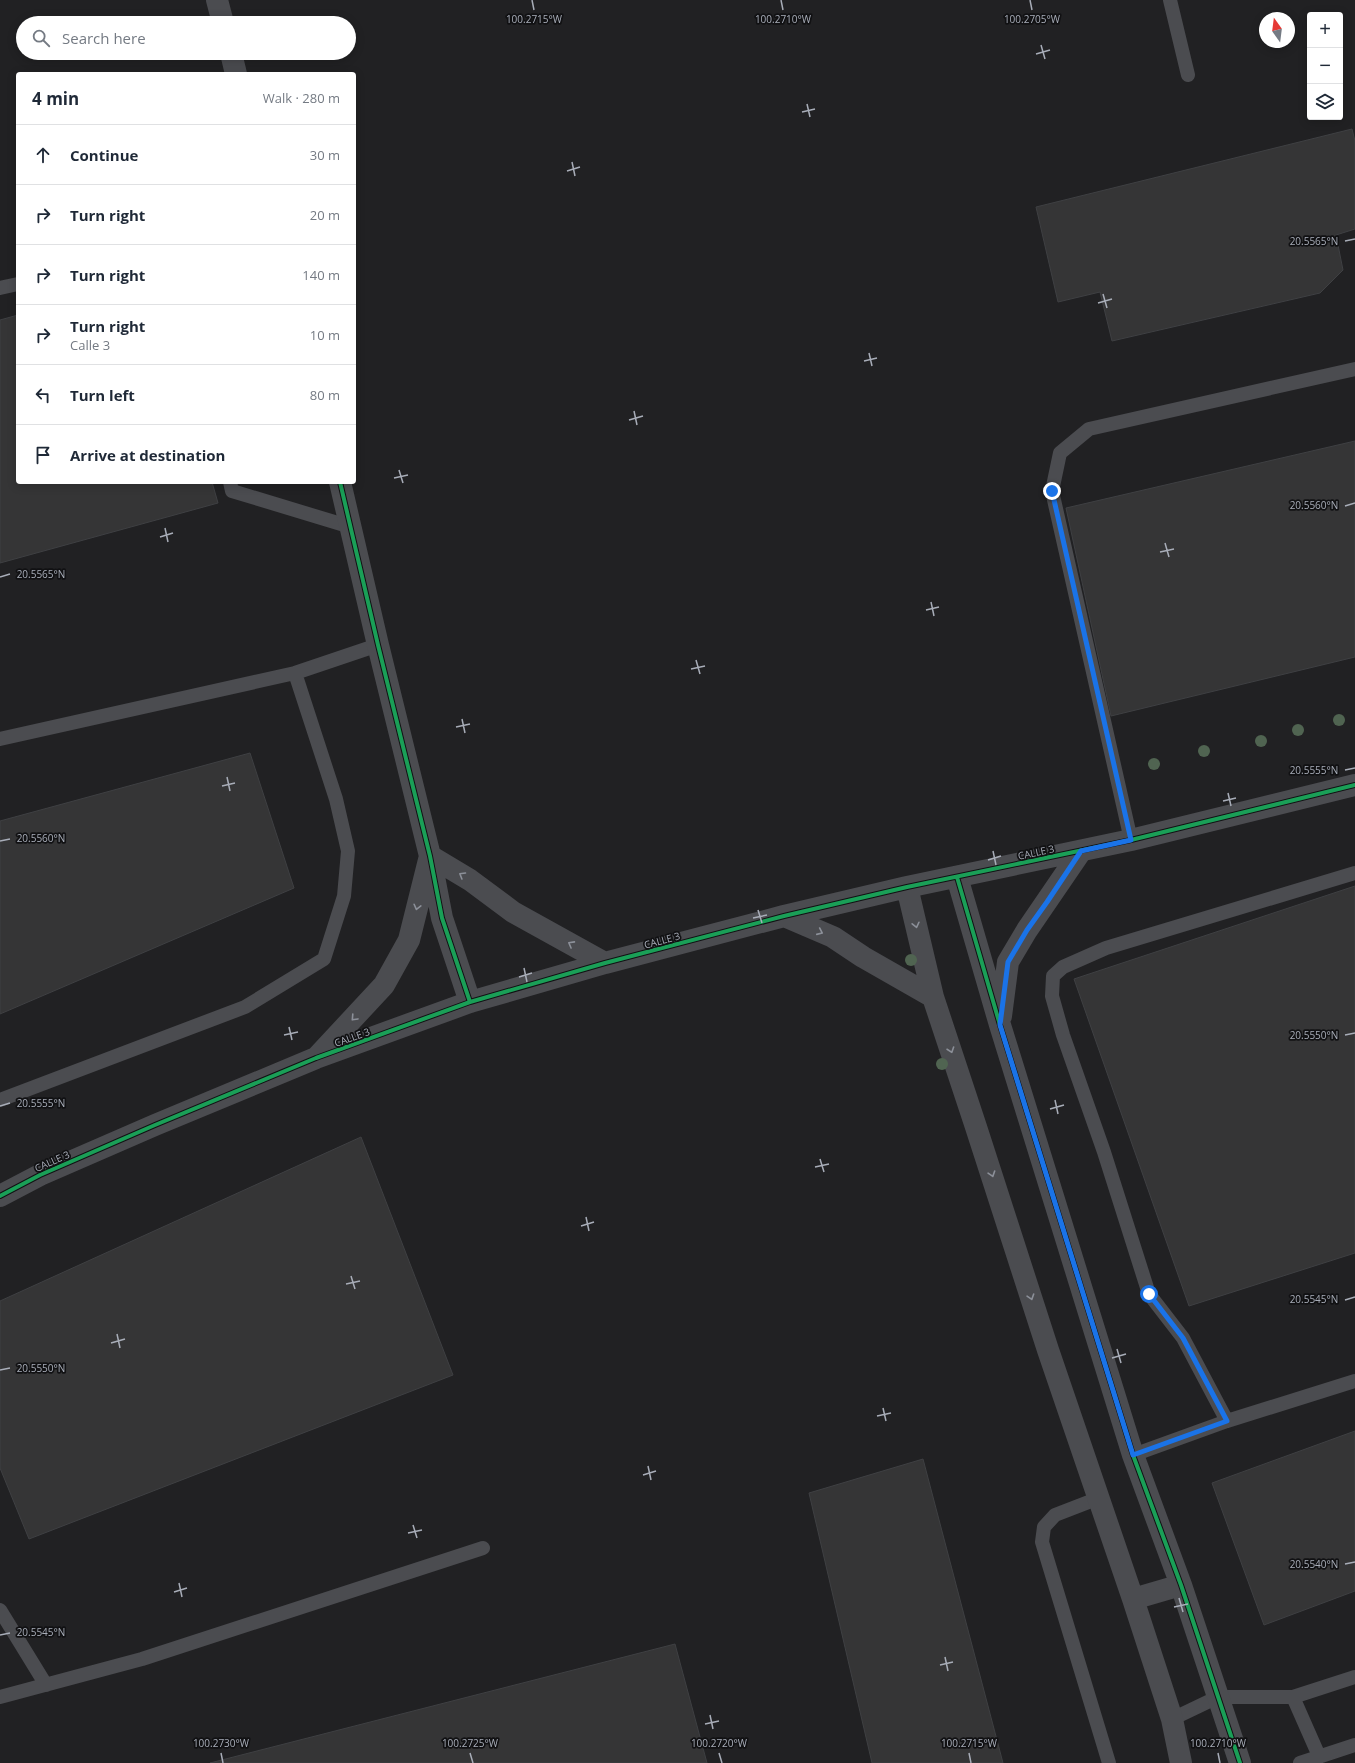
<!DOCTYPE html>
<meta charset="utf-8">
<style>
body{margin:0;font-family:"Open Sans",sans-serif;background:#f6f6f7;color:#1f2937}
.controls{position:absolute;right:12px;top:12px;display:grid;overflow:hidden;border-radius:4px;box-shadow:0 2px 10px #0003}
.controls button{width:36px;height:36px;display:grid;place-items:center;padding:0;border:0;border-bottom:1px solid #e0e1e3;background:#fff;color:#1f2937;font:20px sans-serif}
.compass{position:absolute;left:1259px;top:12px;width:36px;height:36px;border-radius:50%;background:#fff;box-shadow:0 2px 10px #0003;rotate:346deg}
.stop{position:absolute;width:12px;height:12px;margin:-9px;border:3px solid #1a73e8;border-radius:50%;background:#fff}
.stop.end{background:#1a73e8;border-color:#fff;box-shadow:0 1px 4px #0008}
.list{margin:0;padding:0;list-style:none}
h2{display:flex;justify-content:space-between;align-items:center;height:52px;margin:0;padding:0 16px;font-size:17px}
h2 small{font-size:13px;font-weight:400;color:#747a83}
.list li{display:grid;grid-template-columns:26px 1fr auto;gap:12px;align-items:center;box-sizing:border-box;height:60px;padding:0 16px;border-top:1px solid #e0e1e3}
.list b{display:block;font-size:15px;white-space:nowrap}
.list p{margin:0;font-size:13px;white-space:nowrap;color:#747a83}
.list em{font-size:13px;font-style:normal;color:#747a83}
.icon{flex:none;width:22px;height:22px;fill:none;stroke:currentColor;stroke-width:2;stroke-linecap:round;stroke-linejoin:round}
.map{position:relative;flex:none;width:1355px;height:1763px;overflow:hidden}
.search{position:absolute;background:#fff;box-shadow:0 2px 10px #0003;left:16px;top:16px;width:340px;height:44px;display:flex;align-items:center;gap:10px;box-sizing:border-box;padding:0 14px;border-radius:22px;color:#747a83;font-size:15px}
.panel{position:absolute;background:#fff;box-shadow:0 2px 10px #0003;left:16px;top:72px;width:340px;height:412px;border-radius:4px}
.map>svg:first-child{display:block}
</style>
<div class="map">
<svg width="1355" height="1763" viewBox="0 0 1355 1763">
<rect width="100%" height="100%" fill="#171717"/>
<path fill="#212123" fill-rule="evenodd" d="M0,0H1355V1763H0ZM1310,15H1340V117H1310ZM1265,18H1289V42H1265ZM23,23H349V53H23ZM18,74H354V482H18Z"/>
<path fill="#353536" stroke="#3f4043" d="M1352,129L1355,141V229L1336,235L1343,270L1320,293L1112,341L1100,292L1058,302L1036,207Z
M18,315V482H212L218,503L0,563V320Z
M1355,441V657L1111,716L1066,508Z
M250,753L294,888L0,1014V821Z
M1355,886V1253L1189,1306L1074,979Z
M361,1137L453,1375L29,1539L0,1468V1301Z
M1355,1431V1591L1264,1625L1212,1483Z
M923,1459L1003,1763H872L809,1493Z
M675,1644L707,1763H210Z"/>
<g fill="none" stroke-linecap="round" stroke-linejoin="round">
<path stroke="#4b4c50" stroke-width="14" d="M1170,0L1188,75
M0,288L18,284
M230,482L232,491L351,527
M0,739L295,673L378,645
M1131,840L1052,491L1060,453L1089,429L1355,369
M0,1100L245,1007L324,959L344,896L348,851L336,799L295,673
M1227,1421L1183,1338L1149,1294L1104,1152L1063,1035L1052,996L1053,976L1063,967L1106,948L1355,873
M1133,1455L1227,1421L1355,1381
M1099,1498L1055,1515L1044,1527L1042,1542L1109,1763
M0,1610L46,1685
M0,1697L142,1659L483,1548
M1293,1697L1319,1756
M1172,1719L1218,1697H1293L1355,1677
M1300,1763L1355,1745"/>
<path stroke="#4b4c50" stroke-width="22" d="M217,0L223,23
M231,53L236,74
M340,482L378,645L430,856L442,918L470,1002
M957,877L1000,1025L1133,1455L1181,1585L1240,1763
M907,887L933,997L976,1127L1048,1350L1133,1599L1172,1719L1181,1763
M784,916L833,937L863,957L933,997
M1001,1016L1008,962L1027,930L1081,851
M318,1056L384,985L409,940L430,856L470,880L513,912L605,963
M0,1196L40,1175L155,1125L316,1058L470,1002L605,963L784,916L907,887L1131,840L1355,785
M1133,1599L1181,1585"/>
<defs>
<path id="cycleway" d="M340,482L378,645L430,856L442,918L470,1002
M957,877L1000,1025L1133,1455L1181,1585L1240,1763
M0,1196L40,1175L155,1125L316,1058L470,1002L605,963L784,916L907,887L1131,840L1355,785"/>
</defs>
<use href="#cycleway" stroke="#111113" stroke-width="6"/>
<use href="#cycleway" stroke="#1a9f57" stroke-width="4"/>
</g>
<g fill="#506451">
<circle cx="1339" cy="720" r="6"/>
<circle cx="1298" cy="730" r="6"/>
<circle cx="1261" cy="741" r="6"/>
<circle cx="1204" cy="751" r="6"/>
<circle cx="1154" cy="764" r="6"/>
<circle cx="911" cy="960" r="6"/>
<circle cx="942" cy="1064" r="6"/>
</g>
<defs><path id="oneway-chevron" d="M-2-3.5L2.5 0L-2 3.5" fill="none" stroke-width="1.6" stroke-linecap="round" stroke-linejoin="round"/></defs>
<g stroke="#8c9099">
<use href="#oneway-chevron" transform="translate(462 875) rotate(-149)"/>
<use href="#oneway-chevron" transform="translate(417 907) rotate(104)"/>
<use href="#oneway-chevron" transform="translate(916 925) rotate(77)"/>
<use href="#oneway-chevron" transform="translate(820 932) rotate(24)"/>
<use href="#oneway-chevron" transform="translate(571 944) rotate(-151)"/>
<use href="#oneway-chevron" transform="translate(354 1018) rotate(133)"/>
<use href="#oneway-chevron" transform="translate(951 1050) rotate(71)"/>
<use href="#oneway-chevron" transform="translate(992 1174) rotate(72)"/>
<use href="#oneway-chevron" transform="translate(1031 1297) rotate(72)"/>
</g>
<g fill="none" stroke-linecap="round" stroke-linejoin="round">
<path stroke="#1a73e8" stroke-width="5" d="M1052,491L1131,840L1081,851L1047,902L1027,930L1008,962L1000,1025L1133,1455L1227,1421L1183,1338L1149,1294"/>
</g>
<path fill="none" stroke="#a8adb8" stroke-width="1.5" d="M532,0L534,10M781,0L783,10M1030,0L1032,10M1041,45L1045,59M1036,54L1050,50M807,104L810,117M802,112L815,109M572,162L575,176M567,171L580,167M1345,241L1355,239M1103,294L1107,308M1098,303L1112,299M869,353L872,366M864,361L877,358M634,411L637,425M629,420L643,416M399,470L403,483M394,478L408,475M1345,506L1355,503M165,528L168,542M160,537L173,533M1165,543L1169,557M1160,552L1174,549M0,577L10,574M931,602L934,616M926,610L939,607M696,660L700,674M691,669L705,666M462,719L465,733M456,727L470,724M1345,770L1355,768M227,777L230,791M222,786L235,783M1228,793L1231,806M1223,801L1236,798M0,841L10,839M993,851L996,865M988,860L1001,856M758,910L762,923M753,918L767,915M524,968L527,982M519,977L532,973M289,1027L292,1040M284,1035L298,1032M1345,1035L1355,1033M1055,1100L1058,1114M0,1106L10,1103M1050,1109L1064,1105M820,1159L824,1172M815,1167L829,1164M586,1217L589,1231M581,1226L594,1222M351,1276L355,1289M346,1284L360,1281M1345,1300L1355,1297M117,1334L120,1348M111,1343L125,1339M1117,1349L1121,1363M1112,1358L1126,1354M0,1370L10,1368M883,1408L886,1421M877,1416L891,1413M648,1466L651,1480M643,1475L656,1471M413,1525L417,1538M408,1533L422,1530M1345,1564L1355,1562M179,1583L182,1597M174,1592L187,1588M1179,1598L1183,1612M1174,1607L1188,1604M0,1635L10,1633M945,1657L948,1671M940,1665L953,1662M710,1715L713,1729M705,1724L719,1721M221,1753L223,1763M470,1753L473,1763M719,1753L722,1763M969,1753L971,1763M1218,1753L1220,1763"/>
<g text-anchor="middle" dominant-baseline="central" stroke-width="3.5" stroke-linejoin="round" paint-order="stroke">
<g font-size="10" fill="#a8adb8" stroke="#111113">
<text transform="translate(1036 852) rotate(-12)">CALLE 3</text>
<text transform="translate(662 940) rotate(-15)">CALLE 3</text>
<text transform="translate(352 1037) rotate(-20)">CALLE 3</text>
<text transform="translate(52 1161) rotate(-24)">CALLE 3</text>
</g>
</g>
<g font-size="10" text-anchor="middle" fill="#a8adb8" stroke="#111113" stroke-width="3.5" stroke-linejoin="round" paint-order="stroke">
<text x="534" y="23">100.2715°W</text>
<text x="783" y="23">100.2710°W</text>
<text x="1032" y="23">100.2705°W</text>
<text x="1314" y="245">20.5565°N</text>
<text x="1314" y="509">20.5560°N</text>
<text x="41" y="578">20.5565°N</text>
<text x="1314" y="774">20.5555°N</text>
<text x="41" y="842">20.5560°N</text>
<text x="1314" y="1039">20.5550°N</text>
<text x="41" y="1107">20.5555°N</text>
<text x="1314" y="1303">20.5545°N</text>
<text x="41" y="1372">20.5550°N</text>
<text x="1314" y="1568">20.5540°N</text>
<text x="41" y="1636">20.5545°N</text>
<text x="221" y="1747">100.2730°W</text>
<text x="470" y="1747">100.2725°W</text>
<text x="719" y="1747">100.2720°W</text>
<text x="969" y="1747">100.2715°W</text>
<text x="1218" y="1747">100.2710°W</text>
</g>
</svg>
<div class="controls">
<button>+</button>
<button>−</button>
<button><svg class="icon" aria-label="layers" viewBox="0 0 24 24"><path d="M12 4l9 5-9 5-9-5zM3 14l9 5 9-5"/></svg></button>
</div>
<svg class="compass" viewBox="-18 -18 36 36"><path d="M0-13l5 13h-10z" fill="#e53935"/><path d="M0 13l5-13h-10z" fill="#747a83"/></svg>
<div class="stop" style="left:1149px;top:1294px"></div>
<div class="stop end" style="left:1052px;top:491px"></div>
<div class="search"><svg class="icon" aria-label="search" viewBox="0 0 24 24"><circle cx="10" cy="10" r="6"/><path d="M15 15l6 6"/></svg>Search here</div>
<section class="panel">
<h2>4 min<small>Walk · 280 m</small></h2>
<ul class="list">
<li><svg class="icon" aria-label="ahead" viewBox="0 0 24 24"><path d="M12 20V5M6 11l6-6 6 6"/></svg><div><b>Continue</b></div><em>30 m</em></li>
<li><svg class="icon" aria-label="right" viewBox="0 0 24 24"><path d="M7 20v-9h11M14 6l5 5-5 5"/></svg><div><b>Turn right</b></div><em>20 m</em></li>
<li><svg class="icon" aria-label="right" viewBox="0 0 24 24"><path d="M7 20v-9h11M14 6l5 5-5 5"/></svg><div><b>Turn right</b></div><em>140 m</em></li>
<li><svg class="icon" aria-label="right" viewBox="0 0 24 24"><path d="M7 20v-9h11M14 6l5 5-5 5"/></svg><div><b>Turn right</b><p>Calle 3</p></div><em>10 m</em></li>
<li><svg class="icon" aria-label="left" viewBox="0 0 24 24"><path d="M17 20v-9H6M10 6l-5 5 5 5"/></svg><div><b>Turn left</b></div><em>80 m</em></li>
<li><svg class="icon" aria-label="arrive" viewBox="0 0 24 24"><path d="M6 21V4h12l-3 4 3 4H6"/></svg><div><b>Arrive at destination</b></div></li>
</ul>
</section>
</div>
